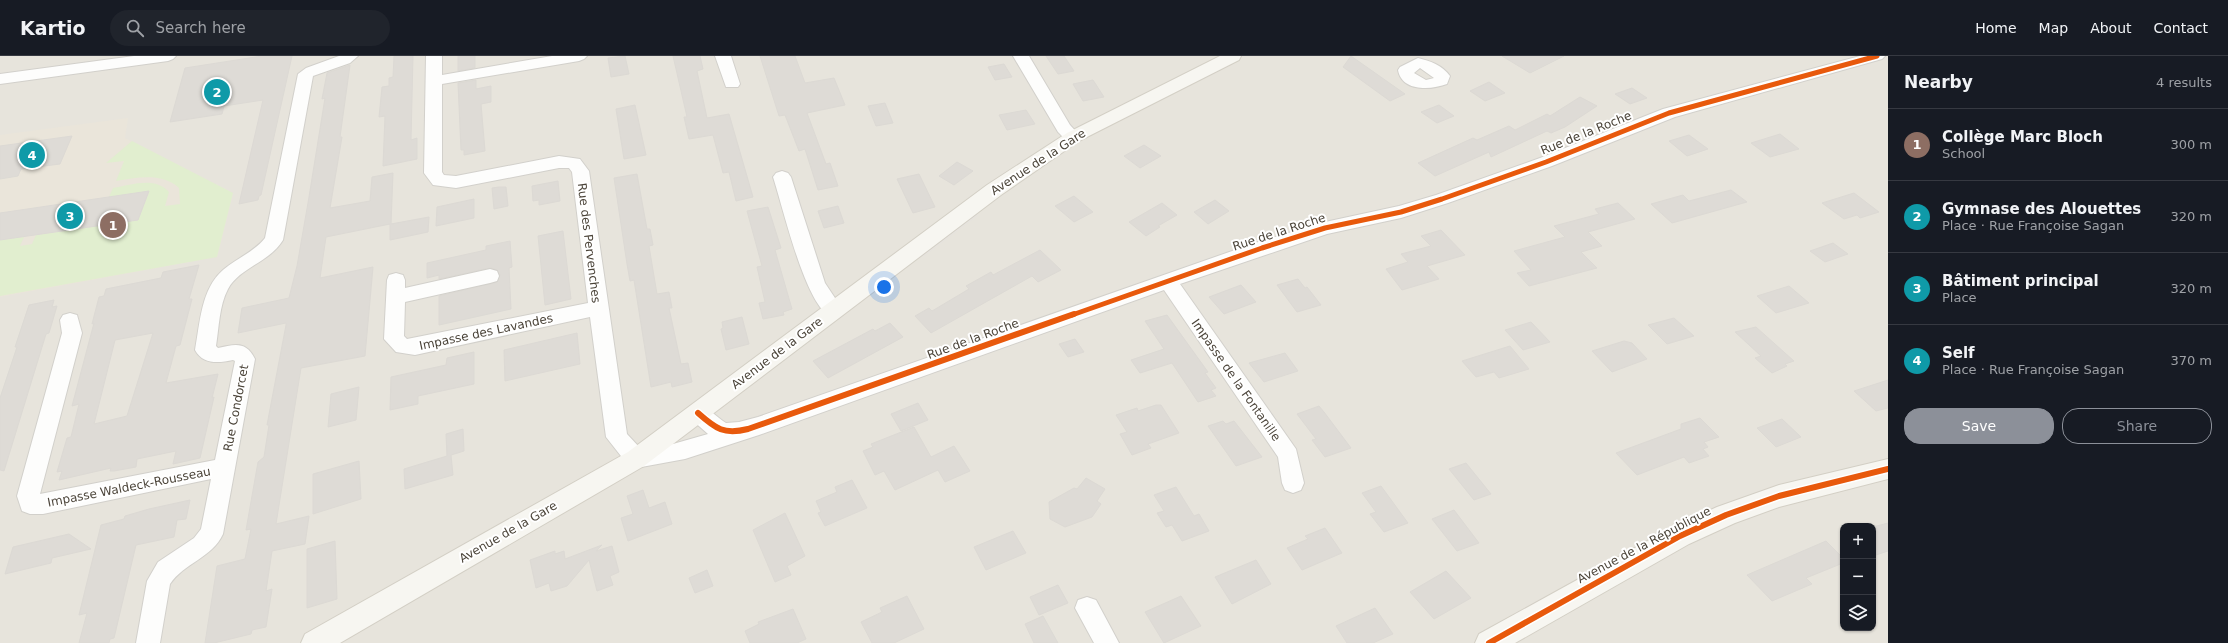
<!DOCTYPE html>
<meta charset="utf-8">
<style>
body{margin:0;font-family:"DejaVu Sans",sans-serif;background:#20242c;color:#f1f3f6}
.controls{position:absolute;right:12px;bottom:12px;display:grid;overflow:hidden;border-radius:8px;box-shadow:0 1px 3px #0004}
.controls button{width:36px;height:36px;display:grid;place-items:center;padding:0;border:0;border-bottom:1px solid #363941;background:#171b24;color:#f1f3f6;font:20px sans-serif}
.you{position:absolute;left:884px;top:231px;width:14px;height:14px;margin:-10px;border:3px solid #fff;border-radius:50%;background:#1a73e8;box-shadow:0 0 0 6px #1a73e833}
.badge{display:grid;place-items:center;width:26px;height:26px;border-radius:50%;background:#8c9099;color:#fff;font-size:13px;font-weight:700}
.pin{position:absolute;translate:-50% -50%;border:2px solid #fff;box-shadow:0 1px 4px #0006}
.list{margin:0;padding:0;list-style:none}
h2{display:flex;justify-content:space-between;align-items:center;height:52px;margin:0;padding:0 16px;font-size:17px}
h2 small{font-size:13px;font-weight:400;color:#9ea1a6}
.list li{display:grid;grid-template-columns:26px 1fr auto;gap:12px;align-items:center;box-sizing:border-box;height:72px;padding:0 16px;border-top:1px solid #363941}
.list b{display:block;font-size:15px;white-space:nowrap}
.list p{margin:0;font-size:13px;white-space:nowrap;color:#9ea1a6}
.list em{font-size:13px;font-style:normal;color:#9ea1a6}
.actions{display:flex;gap:8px;padding:12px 16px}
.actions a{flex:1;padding:9px 0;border:1px solid #8c9099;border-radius:16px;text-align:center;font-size:14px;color:#8c9099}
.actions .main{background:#8c9099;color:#fff}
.icon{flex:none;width:22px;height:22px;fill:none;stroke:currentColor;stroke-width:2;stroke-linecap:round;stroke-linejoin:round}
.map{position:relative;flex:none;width:1888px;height:587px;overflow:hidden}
header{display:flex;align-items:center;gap:24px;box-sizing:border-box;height:56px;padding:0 20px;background:#171b24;border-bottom:1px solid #363941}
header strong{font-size:19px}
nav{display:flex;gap:22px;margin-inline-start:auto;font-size:14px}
.search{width:280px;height:36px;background:#20242c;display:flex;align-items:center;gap:10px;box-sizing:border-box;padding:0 14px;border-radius:22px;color:#9ea1a6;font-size:15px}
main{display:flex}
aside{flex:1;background:#171b24}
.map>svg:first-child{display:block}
</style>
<header>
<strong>Kartio</strong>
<div class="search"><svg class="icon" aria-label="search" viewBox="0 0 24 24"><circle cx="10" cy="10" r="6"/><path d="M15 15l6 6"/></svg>Search here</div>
<nav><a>Home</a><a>Map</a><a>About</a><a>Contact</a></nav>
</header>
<main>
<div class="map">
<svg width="1888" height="587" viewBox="0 0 1888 587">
<rect width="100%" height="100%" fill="#f4f2ee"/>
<path fill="#e7e4dc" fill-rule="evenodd" d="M0,0H1888V587H0ZM1843,470H1873V572H1843Z"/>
<path fill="#eae5da" d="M128,62L125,82L233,137L217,201L0,241V79Z"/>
<path fill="#e1eecf" d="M132,85L233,137L217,201L0,240V184L24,181L20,190L32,188L36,179L138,164L149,136L109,141L113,132C131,129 155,120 169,136L165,150L180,148L179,132C161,116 137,122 116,125L124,105L106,107Z"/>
<path fill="#e6e3df" d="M978,154V159L924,200H916Z"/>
<path fill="#dedbd6" stroke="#dcd9d4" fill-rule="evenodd" d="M262,0H292L261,139L259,140L258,144L239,148L263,44L224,50L222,58L170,66L185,12Z
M394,0H413L411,84L417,82V103L383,110L385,60L379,61L382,31L389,30V22L393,21Z
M458,0H475V12L458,15Z
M625,0L629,18L611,21L608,2Z
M673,0H700L703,13L697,15L707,62L729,58L753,141L736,145L729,116L723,117L713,79L689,83L684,61H687Z
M760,0H795L805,27L834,22L845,49L807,57L826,108L830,107L838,130L818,134L805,93L799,95L785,59L779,60Z
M1046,0H1064L1074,15L1058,18Z
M1351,0L1405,38L1390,45L1343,11Z
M1502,0H1564L1530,17Z
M1004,8L1012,21L995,24L988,11Z
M350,9L340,81H342L330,152L370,145L372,121L393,117L391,168L429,161L428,176L390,184V168L326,181L320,222L373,211L365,300L301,312L276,468L309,460L305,488L272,495L266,535L272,533L266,571L252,574L251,578L214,587H205L217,510L245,503L251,473L246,474L258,406L264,401L269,369H267L286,269V267L238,277L242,252L289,242L297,210L309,141L325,42L322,43L327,17Z
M476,24V33L491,30V46L481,48L485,95L464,99V94H461L458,27Z
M1093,24L1104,41L1083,45L1073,28Z
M1489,26L1505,37L1485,45L1470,35Z
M1632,32L1647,42L1630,48L1615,38Z
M1580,41L1597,50L1565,71L1551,77L1547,75L1491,101L1489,96L1435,120L1418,107L1473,82L1477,84L1509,70L1515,74L1547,58L1550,60Z
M885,47L893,67L876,70L868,50Z
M635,49L646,99L624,103L616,53Z
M1439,49L1454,60L1437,67L1421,56Z
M1026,54L1035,68L1007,74L999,59Z
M1780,78L1799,93L1770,101L1751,87Z
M1689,79L1708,93L1687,100L1669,85Z
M72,80L60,108L21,113L18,120L0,123V90Z
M1144,89L1161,100L1140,112L1124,100Z
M957,106L973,115L954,129L939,120Z
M637,118L647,173H650L653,189L649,190L657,238L669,236L672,252H669L681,308L688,307L692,326L672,331L671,326L651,331L634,224L630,225L627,208L614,122Z
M919,118L935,151L913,157L897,123Z
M558,125L560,145L539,149V144L533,145L532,130Z
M499,131H506L508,150L494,153L492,132Z
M1731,134L1747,146L1672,167L1651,148L1683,139L1689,145Z
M149,135L138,164L0,184V157Z
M1854,137L1879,156L1860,162L1857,159L1844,163L1822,147Z
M1074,140L1093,156L1074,166L1055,150Z
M474,143V162L436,170L437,151Z
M1215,144L1229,155L1208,168L1194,156Z
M1162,147L1177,159L1158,170L1160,171L1146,180L1129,166Z
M1618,147L1635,163L1588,176L1602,190L1581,196L1597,212L1529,230L1517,217L1531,214L1514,195L1565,181L1554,170L1599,158L1595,153Z
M838,150L844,167L824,172L818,155Z
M768,151L781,192L775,194L792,253L783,256L784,259L763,263L759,247L765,246L757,211L762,210L747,155Z
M1441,174L1465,199L1427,210L1439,223L1402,234L1386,213L1408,206L1401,198L1431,190L1421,180Z
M563,175L571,243L545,249L538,180Z
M510,185L512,211L509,212L511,253L439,269V240L497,226L500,219L497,214L490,212L439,223V219L427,222V207L486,194V190Z
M1833,187L1848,198L1825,206L1810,195Z
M1040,194L1061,214L1038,226L1032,220L931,277L915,260L929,252L932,255L969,233L966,230L991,216L993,219Z
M199,209L189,243H192L180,289L176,290L166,327L218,318L212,342L214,341L200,402L173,408L176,395L137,403L136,411L114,415H110L111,412L59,424L62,415L57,416L67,382L71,381L79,348L72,350L94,267L92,268L99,241L104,240L106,233L161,222L163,216ZM153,277L127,360L94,368L115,284Z
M1298,223L1305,232L1307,231L1321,249L1297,256L1277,229Z
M1241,229L1256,246L1224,258L1209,241Z
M1789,230L1809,247L1776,257L1757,240Z
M54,244L52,251L57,250L49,277L46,278L4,415L0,414V342L17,291H15L29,249Z
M1167,259L1208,316L1205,317L1216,332L1211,334L1216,340L1198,346L1172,307L1140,317L1131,304L1164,293L1145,265Z
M742,261L749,288L726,294L721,273L723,272L722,266Z
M1674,262L1694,280L1667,288L1648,269Z
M1531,266L1550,286L1523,294L1505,274Z
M890,267L903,281L828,322L813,305L873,273L875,275Z
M1756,271L1794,305L1785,308L1787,310L1772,317L1755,302L1761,300L1735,276Z
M577,277L580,308L505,325L504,294Z
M1075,283L1084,296L1068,301L1059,288Z
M1624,285L1632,287L1647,303L1612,316L1592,295Z
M1510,290L1529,313L1499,322L1494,316L1476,321L1462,305Z
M474,296V328L418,340V348L390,354L391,321L446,309L447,302Z
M1285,297L1298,315L1264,326L1249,307Z
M1888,324V352L1876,355L1854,335Z
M359,331L356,364L328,371L331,338Z
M918,347L928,364L901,375L891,358Z
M1156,349H1161L1179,377L1148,388L1151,392L1132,399L1120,378L1127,376L1116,359L1137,352L1138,355Z
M1319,350L1324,356L1351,392L1325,401L1312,384L1316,383L1297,358Z
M1700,362L1719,381L1704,386L1708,391L1703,393L1709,400L1689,407L1684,401L1637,419L1616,397L1681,373V368Z
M1782,363L1801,381L1776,391L1757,372Z
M1223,365L1226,368L1234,365L1262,401L1236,410L1208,370Z
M914,371L931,401L954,390L970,415L945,426L938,414L895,434L884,415L875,419L863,395L873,391L871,388Z
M463,373L464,395L451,399L453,419L405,433L404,413L447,400L446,378Z
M359,405L361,443L313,458V418Z
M1466,407L1491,438L1474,444L1449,413Z
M1086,422L1105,433L1097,445L1101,448L1092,461L1065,471L1050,463L1049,446L1074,432L1077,433Z
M852,424L867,452L825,470L818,457L821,456L816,445L837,436L835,431Z
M1381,430L1408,467L1384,476L1370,458L1376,456L1362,437Z
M1176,431L1194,460L1199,458L1209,475L1182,485L1172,469L1166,471L1157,457L1164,455L1154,439Z
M643,434L649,452L665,446L672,468L628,485L621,462L633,458L627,440Z
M190,444L186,463L177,464L174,481L136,489L114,582L110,583L109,587H79L87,557L79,559L101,469L124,463L125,460L149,453Z
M1454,454L1479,487L1457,495L1432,463Z
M785,457L805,500L787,510L791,519L775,526L753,474Z
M1888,467V495L1873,500V471Z
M1325,472L1342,497L1302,514L1287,492L1308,483L1305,480Z
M1013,475L1026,497L986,514L974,491Z
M69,478L91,493L52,502L51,507L5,518L13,491Z
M335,485L337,543L307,552V493Z
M1826,485L1843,502V507L1806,522L1812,528L1772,545L1747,519Z
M602,489L596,495L612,490L619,516L610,520L613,529L597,535L589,504L567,530L551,535L549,527L536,532L530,504L555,495V498L564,495L565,503Z
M1256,504L1271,528L1232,548L1215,521Z
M707,514L713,530L695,537L689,522Z
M1446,515L1471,542L1434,563L1410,536Z
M1058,529L1068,547L1039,559L1030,541Z
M907,540L924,573L894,587H872L861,566L882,556L880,552Z
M1181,540L1201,570L1164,587L1145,556Z
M1375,552L1393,578L1373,587H1347L1336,570Z
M793,553L806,583L797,587H750L745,575L759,568L758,566Z
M1043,560L1058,587H1034L1025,568Z"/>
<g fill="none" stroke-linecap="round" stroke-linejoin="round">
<defs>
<path id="street" d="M134,0H176L173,3L168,5L0,28V18Z
M339,0H358L350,7L313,20L283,184C270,206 239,212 228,233C219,250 219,272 216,290L218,292C235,288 246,285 255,303L223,478C212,502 184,507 170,528L160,587H136L147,525L158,506L194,482L201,473L211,423L43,458H30L22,455L17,440L62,277L60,264L63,259L70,257L77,259L82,277L40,438L215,404L235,305L233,304C219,307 203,309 195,294C200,267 201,233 223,214C237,202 254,196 265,182L298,18L306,12Z
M426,0H442V19L552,0H587L584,3L579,5L442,28V116L444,119L456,120L559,100L580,103L589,115L627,378L641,393L673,388L708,378L691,363L687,357L691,351C706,346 714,360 726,367L739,366L758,361L1255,187L1325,166L1399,150L1436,139L1540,102L1663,53L1860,0H1885L1882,3L1675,61L1552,110L1448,147L1401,162L1327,178L1180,228L1296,393L1304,427L1301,434L1293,437L1285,434L1282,427L1278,401L1164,234L759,379L685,403L636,412L628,409L606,381L590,261L415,299L396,296L384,283L387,224L389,219L396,217L403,219L405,224V232L490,213L497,215L499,220L497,225L490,227L405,246L404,280L407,283L588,247L572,116L569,112H559L456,132L433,129L424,117Z
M715,0H731L740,28L738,31H726Z
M1013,0H1029L1070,69L1081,81L1079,85C1069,88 1065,83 1058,76Z
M1418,2C1430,5 1442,9 1450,20L1447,28C1431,34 1402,36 1398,14L1400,11ZM1420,12L1434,22L1426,24L1414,17Z
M782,115L788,117L791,121L825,227L843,254L840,259C835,261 830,262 826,258C802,235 784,155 773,121L776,117Z
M1087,541L1096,544L1119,587H1094L1075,552L1078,544Z"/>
<path id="secondary" d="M1220,0H1241L1239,4L1079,85L1001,139L644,410L340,587H301L305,578L628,396L987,129L1067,77Z
M1888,403V423L1779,451L1735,467L1689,488L1515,587H1475L1479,578L1671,472L1717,451L1779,429Z"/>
</defs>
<use href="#street" stroke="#d2d0cb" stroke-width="2"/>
<use href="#secondary" stroke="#d3cfc5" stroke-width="2"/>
<use href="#street" fill="#fdfdfc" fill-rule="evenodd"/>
<use href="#secondary" fill="#f7f6f1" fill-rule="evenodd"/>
<defs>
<path id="cycleway-far1" d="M1072,259L1262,192L1325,172L1401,156L1442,143L1546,106L1669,57L1877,0"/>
<path id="cycleway" d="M698,357C716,373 724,379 748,373L1074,258
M1489,587L1680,480L1726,459L1779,440L1888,413"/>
</defs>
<use href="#cycleway-far1" stroke="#fff" stroke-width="7"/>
<use href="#cycleway" stroke="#fff" stroke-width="9"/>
<use href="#cycleway-far1" stroke="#e8590c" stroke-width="5"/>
<use href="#cycleway" stroke="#e8590c" stroke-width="6"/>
</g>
<g text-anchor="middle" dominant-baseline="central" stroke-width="4" stroke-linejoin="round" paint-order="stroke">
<g font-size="12" fill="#4b4439" stroke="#fff">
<text transform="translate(1586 77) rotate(-22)">Rue de la Roche</text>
<text transform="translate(1038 106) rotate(-33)">Avenue de la Gare</text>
<text transform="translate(1279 176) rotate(-18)">Rue de la Roche</text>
<text transform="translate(589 187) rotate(83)">Rue des Pervenches</text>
<text transform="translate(486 276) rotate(-12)">Impasse des Lavandes</text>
<text transform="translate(973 283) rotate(-20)">Rue de la Roche</text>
<text transform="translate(777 297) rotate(-37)">Avenue de la Gare</text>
<text transform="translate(1236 324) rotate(55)">Impasse de la Fontanille</text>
<text transform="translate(236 352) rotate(-79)">Rue Condorcet</text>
<text transform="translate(129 431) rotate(-11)">Impasse Waldeck-Rousseau</text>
<text transform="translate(508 476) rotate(-30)">Avenue de la Gare</text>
<text transform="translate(1644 489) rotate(-28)">Avenue de la République</text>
</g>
</g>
</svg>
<div class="controls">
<button>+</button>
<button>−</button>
<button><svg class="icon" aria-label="layers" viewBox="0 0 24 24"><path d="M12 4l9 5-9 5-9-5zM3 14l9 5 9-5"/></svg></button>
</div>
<div class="you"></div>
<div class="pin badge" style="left:113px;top:169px;background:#8d6e63">1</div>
<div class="pin badge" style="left:217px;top:36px;background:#0f9aa8">2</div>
<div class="pin badge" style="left:70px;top:160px;background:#0f9aa8">3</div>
<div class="pin badge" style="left:32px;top:99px;background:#0f9aa8">4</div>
</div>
<aside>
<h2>Nearby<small>4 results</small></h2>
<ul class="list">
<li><span class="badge" style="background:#8d6e63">1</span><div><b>Collège Marc Bloch</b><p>School</p></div><em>300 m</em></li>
<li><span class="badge" style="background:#0f9aa8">2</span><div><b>Gymnase des Alouettes</b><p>Place · Rue Françoise Sagan</p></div><em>320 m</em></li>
<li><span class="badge" style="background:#0f9aa8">3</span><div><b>Bâtiment principal</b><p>Place</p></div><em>320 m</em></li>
<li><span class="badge" style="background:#0f9aa8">4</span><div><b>Self</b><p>Place · Rue Françoise Sagan</p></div><em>370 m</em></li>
</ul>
<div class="actions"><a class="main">Save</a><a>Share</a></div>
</aside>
</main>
